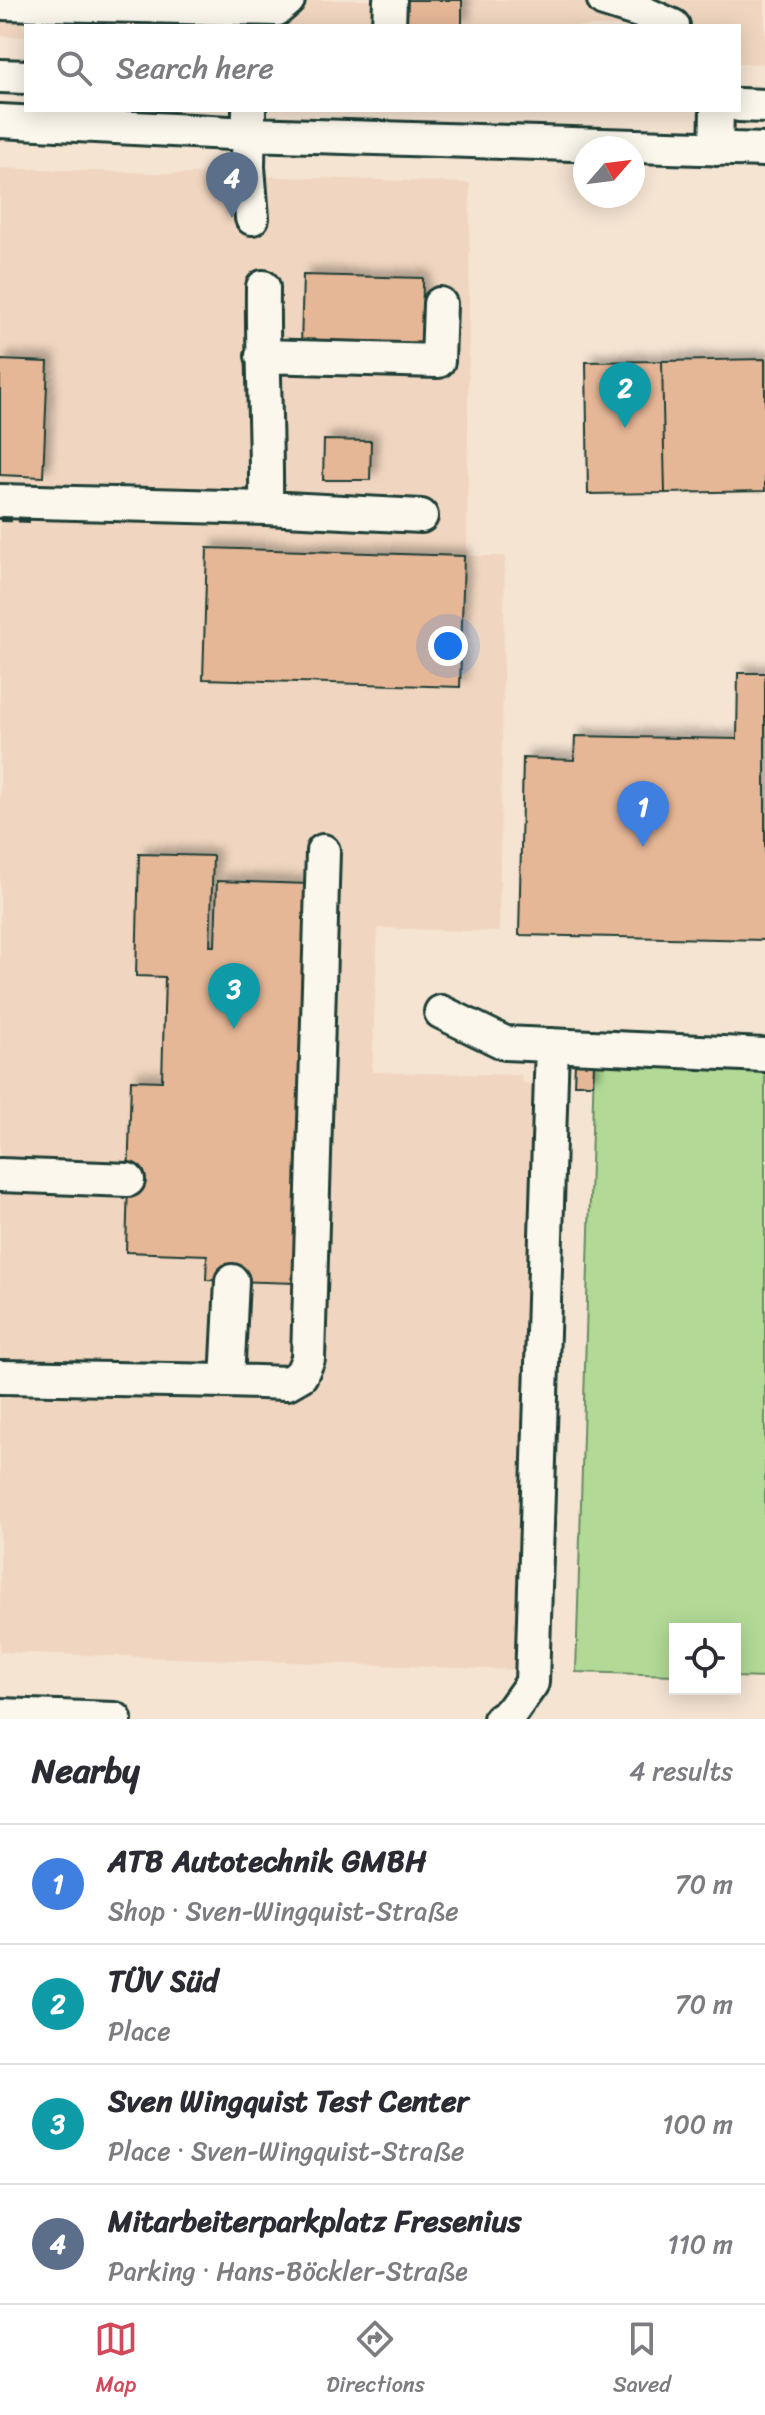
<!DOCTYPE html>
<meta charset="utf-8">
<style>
body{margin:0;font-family:Sriracha,sans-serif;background:#f7f7f7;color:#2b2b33}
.controls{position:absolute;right:24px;bottom:24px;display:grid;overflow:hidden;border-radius:0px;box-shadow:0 4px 20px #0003}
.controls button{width:72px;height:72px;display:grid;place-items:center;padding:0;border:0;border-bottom:2px solid #e1e1e2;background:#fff;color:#2b2b33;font:40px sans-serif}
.compass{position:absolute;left:573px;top:136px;width:72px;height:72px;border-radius:50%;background:#fff;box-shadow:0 4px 20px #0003;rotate:62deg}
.you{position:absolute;left:448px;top:646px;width:28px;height:28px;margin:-20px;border:6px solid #fff;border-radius:50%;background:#1a73e8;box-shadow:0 0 0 12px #1a73e833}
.badge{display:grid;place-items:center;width:52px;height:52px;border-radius:50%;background:#d1495b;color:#fff;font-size:26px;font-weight:700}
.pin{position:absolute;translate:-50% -66px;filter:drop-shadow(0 2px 4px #0008)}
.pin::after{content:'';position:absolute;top:42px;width:28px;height:24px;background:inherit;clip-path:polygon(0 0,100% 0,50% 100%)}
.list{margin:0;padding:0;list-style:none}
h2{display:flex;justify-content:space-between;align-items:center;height:104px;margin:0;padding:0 32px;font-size:34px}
h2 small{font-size:26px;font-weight:400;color:#7c7c81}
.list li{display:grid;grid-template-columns:52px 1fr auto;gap:24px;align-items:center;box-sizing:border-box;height:120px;padding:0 32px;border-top:2px solid #e1e1e2}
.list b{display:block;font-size:30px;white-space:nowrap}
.list p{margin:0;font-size:26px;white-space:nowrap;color:#7c7c81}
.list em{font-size:26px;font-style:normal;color:#7c7c81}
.icon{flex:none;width:44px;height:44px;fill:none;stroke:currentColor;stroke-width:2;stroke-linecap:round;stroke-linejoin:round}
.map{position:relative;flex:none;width:765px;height:1719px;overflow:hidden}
.search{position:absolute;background:#fff;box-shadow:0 4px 20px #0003;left:24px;right:24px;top:24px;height:88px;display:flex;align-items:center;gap:20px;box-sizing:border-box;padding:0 28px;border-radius:0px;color:#7c7c81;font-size:30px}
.sheet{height:584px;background:#fff}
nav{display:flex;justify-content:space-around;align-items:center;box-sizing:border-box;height:112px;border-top:2px solid #e1e1e2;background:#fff;font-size:22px;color:#7c7c81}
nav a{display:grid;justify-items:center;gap:4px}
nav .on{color:#d1495b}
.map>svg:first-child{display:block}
</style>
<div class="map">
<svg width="765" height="1719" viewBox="0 0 765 1719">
<defs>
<filter id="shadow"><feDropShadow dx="7" dy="-7" stdDeviation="4" flood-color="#0004"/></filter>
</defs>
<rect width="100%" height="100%" fill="#f5e4d2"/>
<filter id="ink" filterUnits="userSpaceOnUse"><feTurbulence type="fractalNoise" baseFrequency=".0125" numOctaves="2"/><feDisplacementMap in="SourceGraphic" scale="16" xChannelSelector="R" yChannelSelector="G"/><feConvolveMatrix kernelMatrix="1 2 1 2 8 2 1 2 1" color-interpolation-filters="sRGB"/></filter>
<g filter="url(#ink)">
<path fill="#f0d6c0" d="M0,0H765V64L739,63V26H26V37L0,36Z
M0,168L470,183L467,556H505L499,932L378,928L372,1072L521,1075L522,1083L541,1084L517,1670L0,1652Z"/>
<path fill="#b2da96" stroke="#688c65" stroke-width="2" d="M594,1063L765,1067V1678L735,1677V1629H675V1675L576,1672Z"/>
<path fill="#e6b797" stroke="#1f3d34" stroke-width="2" filter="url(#shadow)" d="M405,0H462V26H405Z
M303,275L423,278L422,350L301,347Z
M765,359V491L665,493L662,361Z
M0,360L48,362L43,477L0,475Z
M662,361L665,493L588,494L586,362Z
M324,440L371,441L370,480H323Z
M207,548L464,556L460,687L203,679Z
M738,673H765V940L519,935L523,758L574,760L575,736L737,739Z
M139,854L213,856L210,946H215L217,881L309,884L296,1283L206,1280L207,1255L126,1252L131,1080L162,1081L165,977L136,976Z
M575,1062L594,1063L593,1084H574Z"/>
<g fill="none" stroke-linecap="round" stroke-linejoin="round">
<defs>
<path id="minor" d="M604,0L642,12L673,26
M0,3L277,9L288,0
M389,26L390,0
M0,76L26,77
M739,105L765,106
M249,110L248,167L252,218
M0,121L249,134L765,150
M716,149L717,110
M263,287C262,361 267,434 266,508
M262,356L438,361L440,304
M0,501L266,508L421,516
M441,1012L505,1043L765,1055
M0,1175L128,1180
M0,1377L227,1381L232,1281
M227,1381L287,1383L301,1375L308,1359L323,851
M0,1715L115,1719
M500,1719L512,1711L532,1683L552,1045"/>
</defs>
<use href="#minor" stroke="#1f3d34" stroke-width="38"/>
<use href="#minor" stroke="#fbf7ec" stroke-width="32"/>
<path stroke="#1f3d34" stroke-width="6" stroke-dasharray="12 6" stroke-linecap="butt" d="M0,519L34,520"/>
</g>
</g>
</svg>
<div class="controls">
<button><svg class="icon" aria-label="locate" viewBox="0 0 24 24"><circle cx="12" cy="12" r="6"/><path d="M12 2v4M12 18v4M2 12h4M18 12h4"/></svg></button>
</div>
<svg class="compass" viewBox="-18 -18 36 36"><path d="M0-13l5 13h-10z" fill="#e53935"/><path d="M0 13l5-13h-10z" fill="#7c7c81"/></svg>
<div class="you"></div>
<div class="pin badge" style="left:643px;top:847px;background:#3f7fe0">1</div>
<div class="pin badge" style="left:625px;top:428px;background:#0f9aa8">2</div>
<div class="pin badge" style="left:234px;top:1029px;background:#0f9aa8">3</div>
<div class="pin badge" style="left:232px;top:218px;background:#5c6f8a">4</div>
<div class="search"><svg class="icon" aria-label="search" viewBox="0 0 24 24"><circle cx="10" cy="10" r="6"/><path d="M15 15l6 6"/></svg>Search here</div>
</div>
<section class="sheet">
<h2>Nearby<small>4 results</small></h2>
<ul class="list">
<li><span class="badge" style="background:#3f7fe0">1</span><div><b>ATB Autotechnik GMBH</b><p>Shop · Sven-Wingquist-Straße</p></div><em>70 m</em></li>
<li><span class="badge" style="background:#0f9aa8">2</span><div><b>TÜV Süd</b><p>Place</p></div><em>70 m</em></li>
<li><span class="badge" style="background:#0f9aa8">3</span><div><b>Sven Wingquist Test Center</b><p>Place · Sven-Wingquist-Straße</p></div><em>100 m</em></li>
<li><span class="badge" style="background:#5c6f8a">4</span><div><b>Mitarbeiterparkplatz Fresenius</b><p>Parking · Hans-Böckler-Straße</p></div><em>110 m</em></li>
</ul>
</section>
<nav>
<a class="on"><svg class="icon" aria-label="map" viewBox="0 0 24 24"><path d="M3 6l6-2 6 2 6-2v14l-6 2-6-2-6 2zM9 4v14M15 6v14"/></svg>Map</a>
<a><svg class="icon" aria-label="directions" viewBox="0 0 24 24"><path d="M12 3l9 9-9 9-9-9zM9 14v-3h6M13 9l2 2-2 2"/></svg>Directions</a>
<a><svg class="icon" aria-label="saved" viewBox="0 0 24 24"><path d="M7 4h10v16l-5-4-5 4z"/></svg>Saved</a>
</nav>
